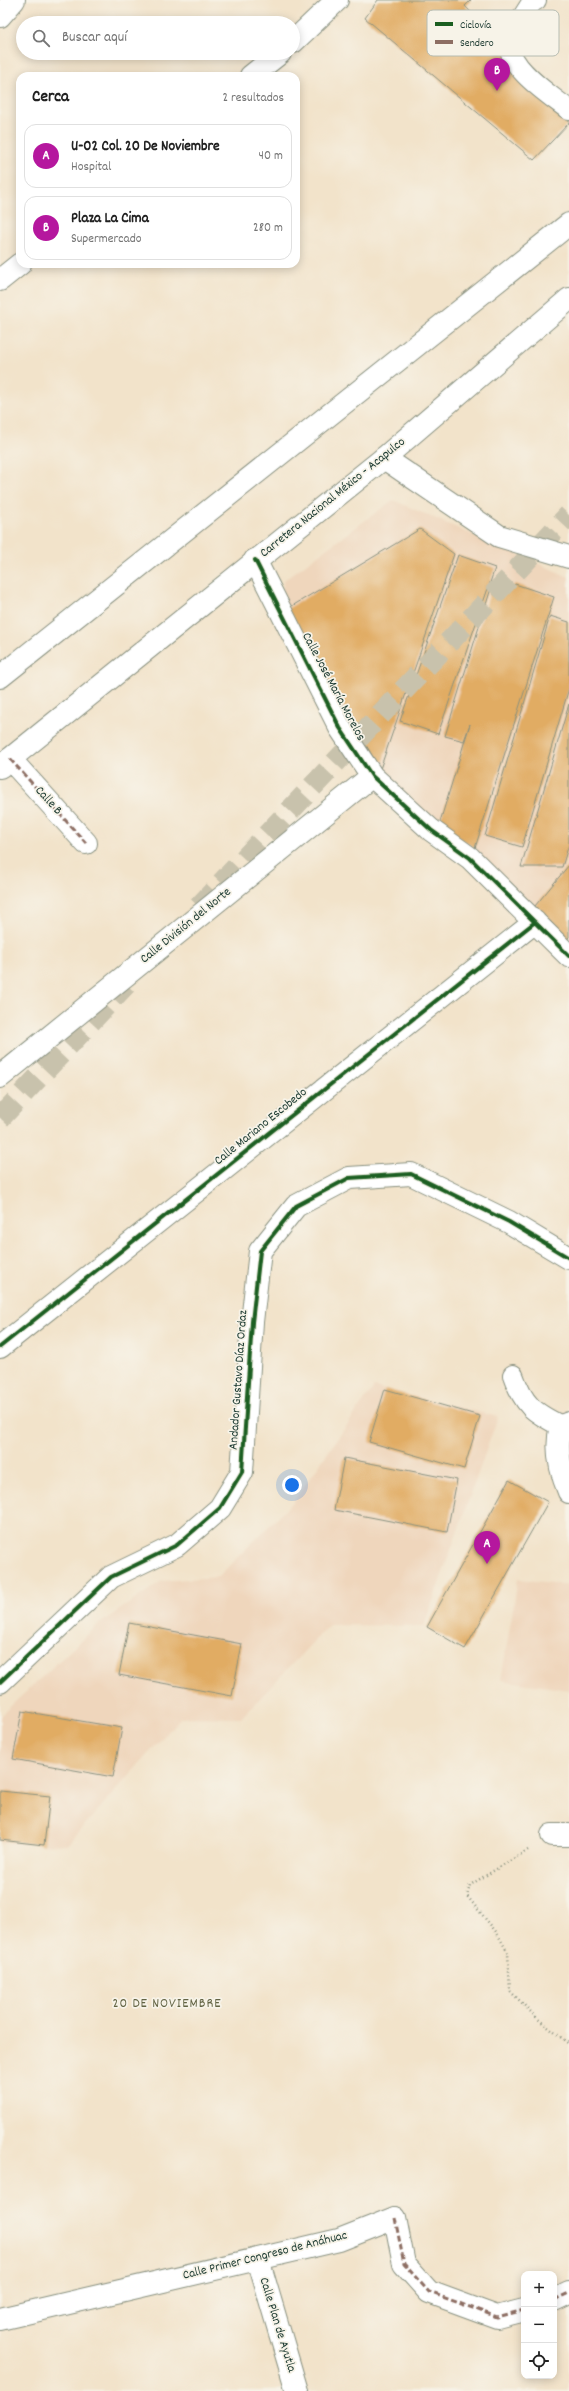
<!DOCTYPE html>
<html lang="es">
<meta charset="utf-8">
<style>
body{margin:0;font-family:Dekko,sans-serif;background:#f6f6f6;color:#222}
.controls{position:absolute;right:12px;bottom:12px;display:grid;overflow:hidden;border-radius:8px;box-shadow:0 2px 10px #0003}
.controls button{width:36px;height:36px;display:grid;place-items:center;padding:0;border:0;border-bottom:1px solid #e0e0e0;background:#fff;color:#222;font:20px sans-serif}
.you{position:absolute;left:292px;top:1485px;width:14px;height:14px;margin:-10px;border:3px solid #fff;border-radius:50%;background:#1a73e8;box-shadow:0 0 0 6px #1a73e833}
.badge{display:grid;place-items:center;width:26px;height:26px;border-radius:50%;background:#b5179e;color:#fff;font-size:13px;font-weight:700}
.pin{position:absolute;translate:-50% -33px;filter:drop-shadow(0 1px 2px #0008)}
.pin::after{content:'';position:absolute;top:21px;width:14px;height:12px;background:inherit;clip-path:polygon(0 0,100% 0,50% 100%)}
.list{margin:0;padding:0;list-style:none}
h2{display:flex;justify-content:space-between;align-items:center;height:52px;margin:0;padding:0 16px;font-size:17px}
h2 small{font-size:13px;font-weight:400;color:#767676}
.list li{display:grid;grid-template-columns:26px 1fr auto;gap:12px;align-items:center;box-sizing:border-box;height:64px;margin:0 8px 8px;padding:0 8px;border:1px solid #e0e0e0;border-radius:12px}
.list b{display:block;font-size:15px;white-space:nowrap}
.list p{margin:0;font-size:13px;white-space:nowrap;color:#767676}
.list em{font-size:13px;font-style:normal;color:#767676}
.icon{flex:none;width:22px;height:22px;fill:none;stroke:currentColor;stroke-width:2;stroke-linecap:round;stroke-linejoin:round}
.map{position:relative;flex:none;width:569px;height:2391px;overflow:hidden}
.search{position:absolute;background:#fff;box-shadow:0 2px 10px #0003;left:16px;top:16px;width:284px;height:44px;display:flex;align-items:center;gap:10px;box-sizing:border-box;padding:0 14px;border-radius:22px;color:#767676;font-size:15px}
.panel{position:absolute;background:#fff;box-shadow:0 2px 10px #0003;left:16px;top:72px;width:284px;height:196px;border-radius:12px}
.map>svg:first-child{display:block}
</style>
<div class="map">
<svg width="569" height="2391" viewBox="0 0 569 2391">
<rect width="100%" height="100%" fill="#f7f3e8"/>
<filter id="ink" filterUnits="userSpaceOnUse"><feTurbulence type="fractalNoise" baseFrequency=".025" numOctaves="2"/><feDisplacementMap in="SourceGraphic" scale="8" xChannelSelector="R" yChannelSelector="G"/><feConvolveMatrix kernelMatrix="1 2 1 2 8 2 1 2 1" color-interpolation-filters="sRGB"/></filter>
<filter id="wash" filterUnits="userSpaceOnUse"><feTurbulence type="fractalNoise" baseFrequency=".012" numOctaves="4" result="noise"/><feDisplacementMap in="SourceGraphic" scale="16" xChannelSelector="R" yChannelSelector="G"/><feGaussianBlur stdDeviation="0.9" result="paint"/><feColorMatrix in="noise" values="0 0 0 0 0 0 0 0 0 0 0 0 0 0 0 0 0 1.4 0 .05"/><feComposite in="paint" operator="in"/></filter>
<g filter="url(#wash)">
<rect width="100%" height="100%" fill="#f2e3ca"/>
<path fill="#efd6bc" d="M393,500L569,577V943L377,774L283,601V581Z
M374,1387L498,1417L424,1626L329,1625L241,1718L181,1717L67,1845L0,1843V1716L99,1624L162,1581L218,1577L293,1502Z
M518,1579L569,1585V1690L501,1680Z"/>
<g id="blocks">
<path fill="#e1ac63" d="M378,0H471L465,6L569,116V123L534,160L365,18Z
M420,529L454,554L380,769L287,609Z
M458,555L495,568L438,734L400,721Z
M493,582L512,588L515,584L554,597L475,848L439,825L470,724L464,741L445,736Z
M550,616L569,622V688L522,847L485,836Z
M569,704V844L562,867H521Z
M569,865V937L565,942L530,912Z
M385,1389L480,1416L464,1469L369,1442Z
M344,1458L457,1480L447,1532L334,1510Z
M509,1480L548,1502L465,1649L427,1627Z
M129,1623L242,1644L232,1696L119,1675Z
M22,1711L122,1728L113,1777L13,1759Z
M0,1791L50,1796L44,1845L0,1840Z"/>
</g>
</g>
<g filter="url(#ink)">
<use href="#blocks" fill-opacity="0" stroke="#88907f" stroke-width="1"/>
<g fill="none" stroke-linecap="round" stroke-linejoin="round">
<path stroke="#c8c2ac" stroke-width="22" stroke-dasharray="22 11" stroke-linecap="butt" d="M199,907L569,515
M0,1118L126,984"/>
<defs>
<path id="service" d="M536,0L532,2C525,14 515,27 511,40C502,65 553,97 569,110
M513,1375C524,1406 533,1412 561,1426"/>
<path id="pedestrian" d="M395,2218L404,2264L429,2292L497,2317L524,2310
M554,2300L569,2293"/>
<path id="minor" d="M0,16L14,0
M293,42L337,0
M251,76L280,53
M0,280L20,264
M384,458L499,536L569,557
M255,560L340,728L372,776L431,830L470,858L569,956
M10,759L86,843
M0,1077L372,776
M0,1347L535,922
M569,1423L561,1426C555,1448 560,1471 569,1492
M0,1682L111,1577L177,1545L220,1508L242,1472L252,1322L260,1251L296,1206L349,1178L411,1174L509,1222L569,1258
M552,1835H569
M258,2259L297,2391
M0,2319L339,2240L395,2218"/>
<path id="primary" d="M0,677L569,224
M0,767L384,458L569,299"/>
</defs>
<use href="#service" stroke="#88907f" stroke-width="22"/>
<use href="#pedestrian" stroke="#88907f" stroke-width="24"/>
<use href="#minor" stroke="#88907f" stroke-width="24"/>
<use href="#primary" stroke="#88907f" stroke-width="24"/>
<path stroke="#88907f" stroke-width="2.5" stroke-dasharray="1 3" stroke-linecap="butt" d="M528,1850L470,1885L467,1896L497,1933L508,1953L510,1991L538,2019L569,2044"/>
<use href="#service" stroke="#fff" stroke-width="20"/>
<use href="#pedestrian" stroke="#fff" stroke-width="22"/>
<use href="#minor" stroke="#fff" stroke-width="22"/>
<use href="#primary" stroke="#fff" stroke-width="22"/>
<path stroke="#8d6e63" stroke-width="3" stroke-dasharray="6 3" stroke-linecap="butt" d="M10,759L86,843
M395,2218L404,2264L429,2292L497,2317L524,2310
M554,2300L569,2293"/>
<defs>
<path id="cycleway" d="M255,560L340,728L372,776L431,830L470,858L569,956
M0,1347L535,922
M0,1682L111,1577L177,1545L220,1508L242,1472L252,1322L260,1251L296,1206L349,1178L411,1174L509,1222L569,1258"/>
</defs>
<use href="#cycleway" stroke="#f7f3e8" stroke-width="6"/>
<use href="#cycleway" stroke="#1b5e20" stroke-width="4"/>
</g>
</g>
<g text-anchor="middle" dominant-baseline="central" stroke-width="3.5" stroke-linejoin="round" paint-order="stroke">
<g font-size="13" fill="#1f3d34" stroke="#f7f3e8">
<text transform="translate(333 498) rotate(-39)">Carretera Nacional México - Acapulco</text>
<text transform="translate(333 687) rotate(62)">Calle José María Morelos</text>
<text transform="translate(48 801) rotate(48)">Calle B</text>
<text transform="translate(186 926) rotate(-39)">Calle División del Norte</text>
<text transform="translate(261 1127) rotate(-39)">Calle Mariano Escobedo</text>
<text transform="translate(239 1380) rotate(-86)">Andador Gustavo Díaz Ordaz</text>
<text transform="translate(265 2256) rotate(-14)">Calle Primer Congreso de Anáhuac</text>
<text transform="translate(277 2325) rotate(73)">Calle Plan de Ayutla</text>
</g>
<g font-size="14" letter-spacing="1" fill="#636444" stroke="#f7f3e8">
<text x="167" y="2004">20 DE NOVIEMBRE</text>
</g>
</g>
<rect x="427" y="10" width="132" height="46" rx="6" fill="#f7f3e8" stroke="#b6bcb2" stroke-width="1"/>
<rect x="435" y="22" width="18" height="4" fill="#1b5e20"/>
<rect x="435" y="40" width="18" height="4" fill="#8d6e63"/>
<g font-size="11" fill="#1f3d34">
<text x="460" y="28">Ciclovía</text>
<text x="460" y="46">Sendero</text>
</g>
</svg>
<div class="controls">
<button>+</button>
<button>−</button>
<button><svg class="icon" aria-label="locate" viewBox="0 0 24 24"><circle cx="12" cy="12" r="6"/><path d="M12 2v4M12 18v4M2 12h4M18 12h4"/></svg></button>
</div>
<div class="you"></div>
<div class="pin badge" style="left:487px;top:1564px">A</div>
<div class="pin badge" style="left:497px;top:91px">B</div>
<div class="search"><svg class="icon" aria-label="search" viewBox="0 0 24 24"><circle cx="10" cy="10" r="6"/><path d="M15 15l6 6"/></svg>Buscar aquí</div>
<section class="panel">
<h2>Cerca<small>2 resultados</small></h2>
<ul class="list">
<li><span class="badge">A</span><div><b>U-02 Col. 20 De Noviembre</b><p>Hospital</p></div><em>40 m</em></li>
<li><span class="badge">B</span><div><b>Plaza La Cima</b><p>Supermercado</p></div><em>280 m</em></li>
</ul>
</section>
</div>
